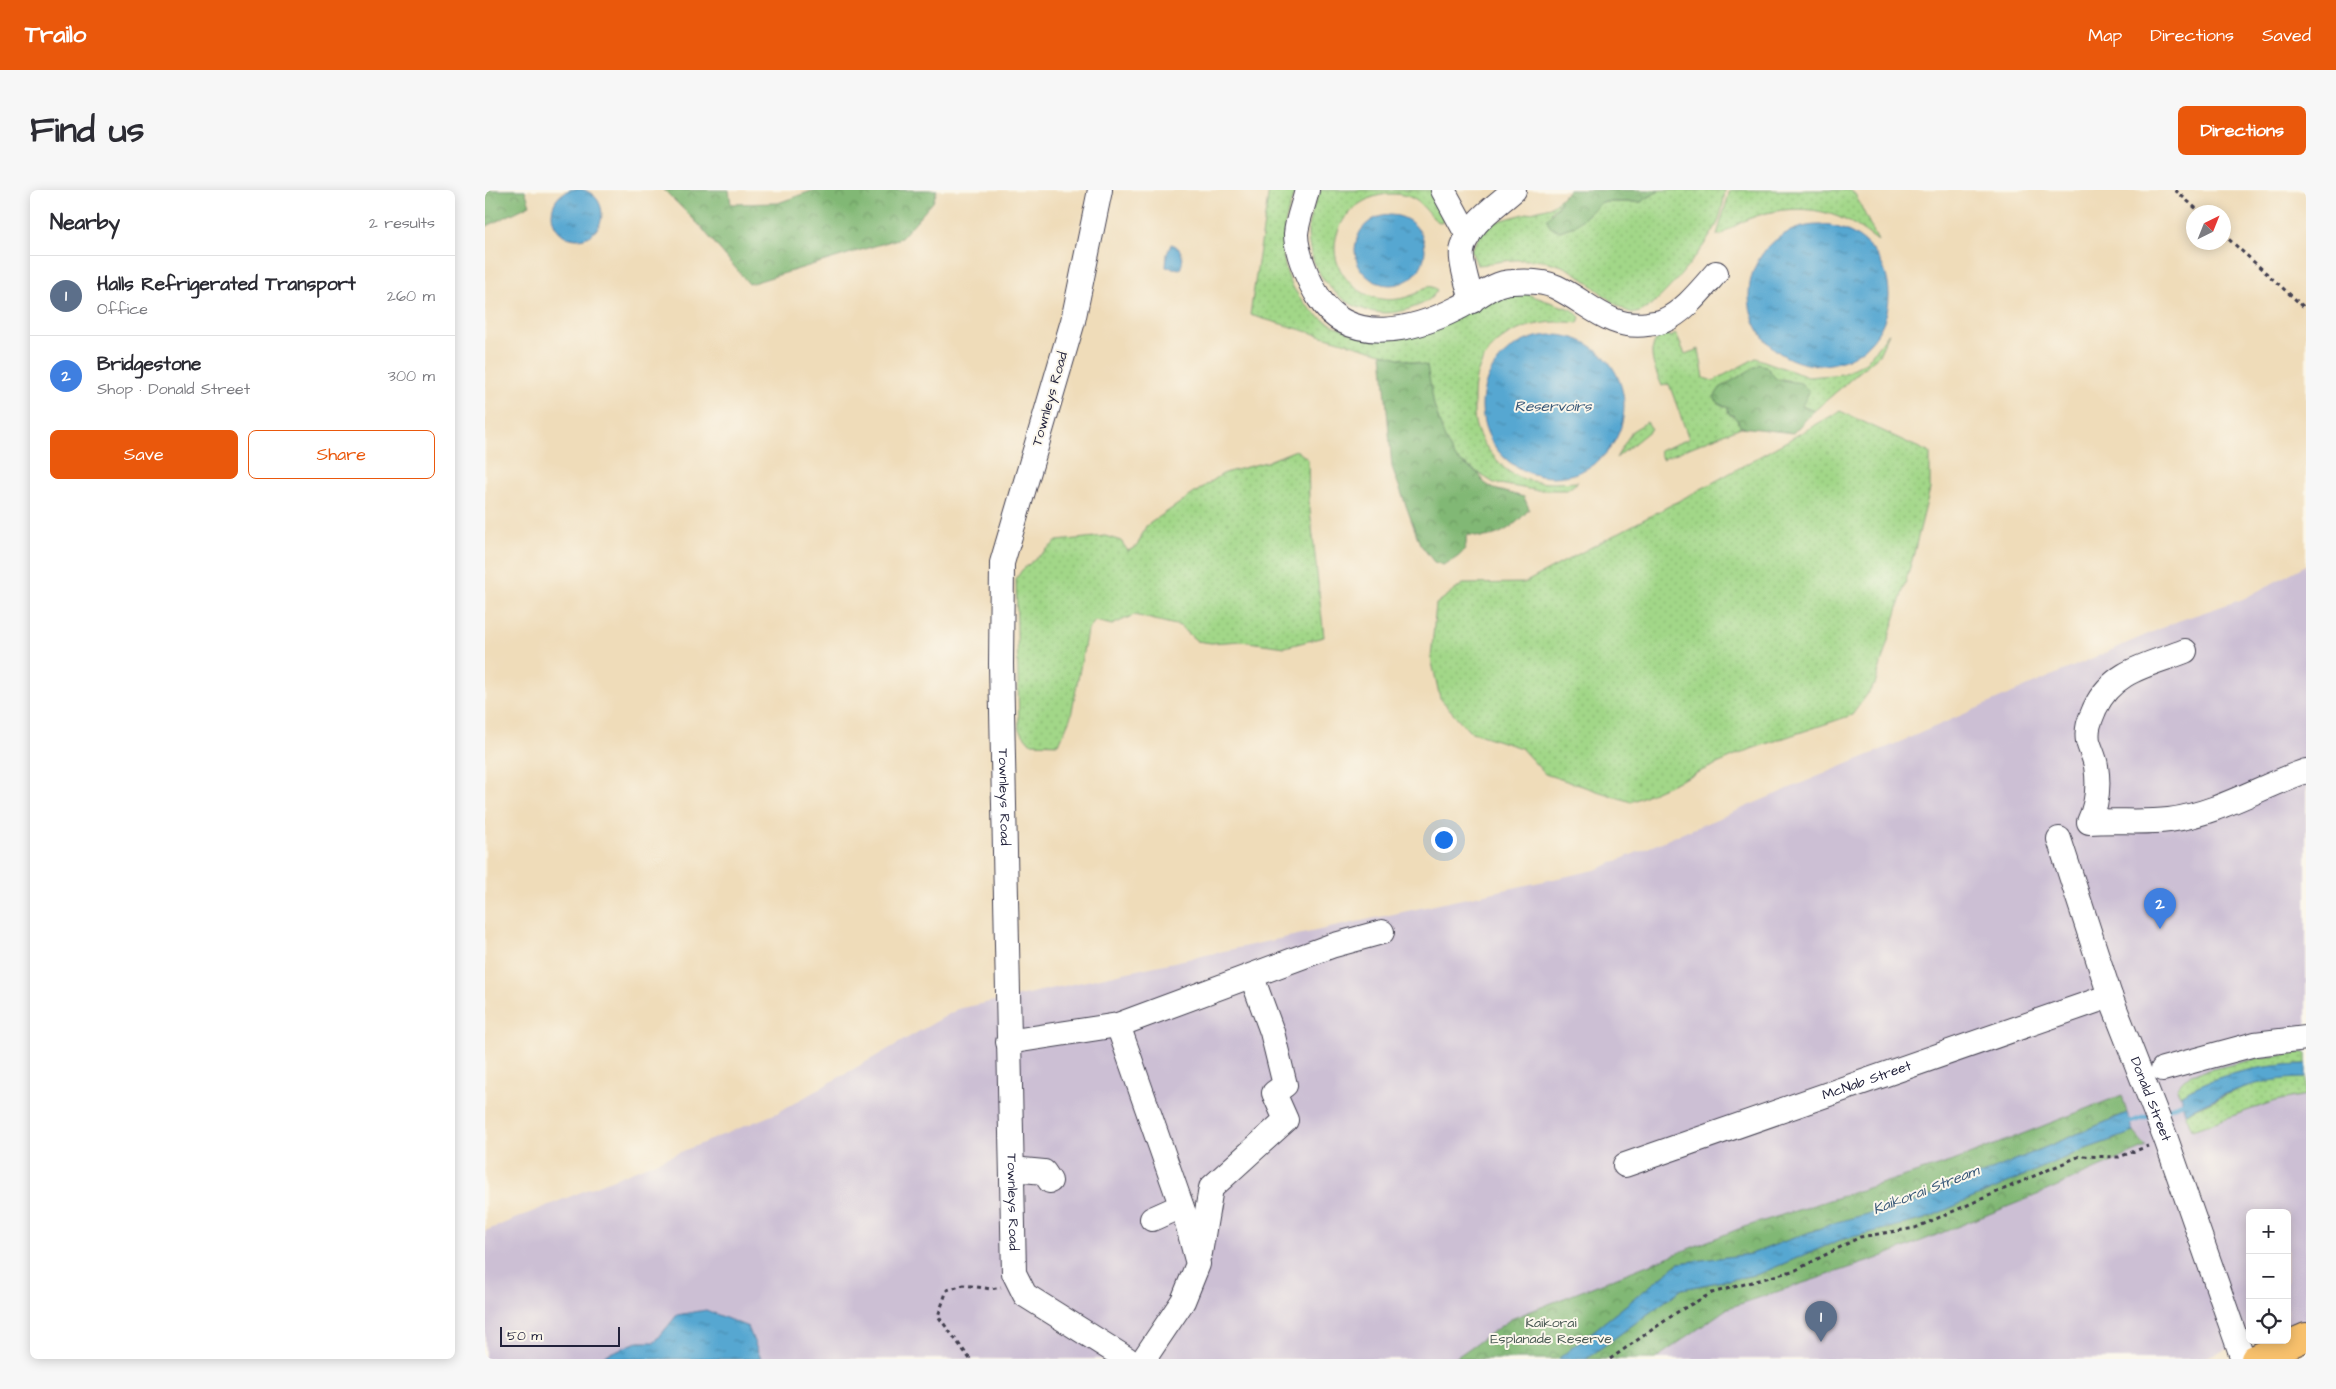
<!DOCTYPE html>
<meta charset="utf-8">
<style>
body{margin:0;font-family:"Architects Daughter",sans-serif;background:#f7f7f7;color:#2b2b33}
.controls{position:absolute;right:15px;bottom:15px;display:grid;overflow:hidden;border-radius:8px;box-shadow:0 2px 12px #0003}
.controls button{width:45px;height:45px;display:grid;place-items:center;padding:0;border:0;border-bottom:1px solid #e1e1e2;background:#fff;color:#2b2b33;font:25px sans-serif}
.compass{position:absolute;left:1701px;top:15px;width:45px;height:45px;border-radius:50%;background:#fff;box-shadow:0 2px 12px #0003;rotate:43deg}
.scale{position:absolute;left:15px;bottom:12px;width:120px;box-sizing:border-box;padding-left:5px;border:2px solid #22223b;border-top:0;font-size:14px;line-height:18px;white-space:nowrap;color:#22223b;-webkit-text-stroke:4px #fbf7ec;paint-order:stroke}
.you{position:absolute;left:958px;top:649px;width:18px;height:18px;margin:-12px;border:4px solid #fff;border-radius:50%;background:#1a73e8;box-shadow:0 0 0 8px #1a73e833}
.badge{display:grid;place-items:center;width:32px;height:32px;border-radius:50%;background:#ea580c;color:#fff;font-size:16px;font-weight:700}
.pin{position:absolute;translate:-50% -41px;filter:drop-shadow(0 1px 2px #0008)}
.pin::after{content:'';position:absolute;top:26px;width:18px;height:15px;background:inherit;clip-path:polygon(0 0,100% 0,50% 100%)}
.list{margin:0;padding:0;list-style:none}
h2{display:flex;justify-content:space-between;align-items:center;height:65px;margin:0;padding:0 20px;font-size:21px}
h2 small{font-size:16px;font-weight:400;color:#7c7c81}
.list li{display:grid;grid-template-columns:32px 1fr auto;gap:15px;align-items:center;box-sizing:border-box;height:80px;padding:0 20px;border-top:1px solid #e1e1e2}
.list b{display:block;font-size:19px;white-space:nowrap}
.list p{margin:0;font-size:16px;white-space:nowrap;color:#7c7c81}
.list em{font-size:16px;font-style:normal;color:#7c7c81}
.actions{display:flex;gap:10px;padding:15px 20px}
.actions a{flex:1;padding:11px 0;border:1px solid #ea580c;border-radius:8px;text-align:center;font-size:18px;color:#ea580c}
.actions .main{background:#ea580c;color:#fff}
.icon{flex:none;width:28px;height:28px;fill:none;stroke:currentColor;stroke-width:2;stroke-linecap:round;stroke-linejoin:round}
.map{position:relative;flex:none;width:1821px;height:1169px;overflow:hidden;border-radius:8px}
header{display:flex;align-items:center;gap:30px;box-sizing:border-box;height:70px;padding:0 25px;background:#ea580c;color:#fff}
header strong{font-size:24px}
nav{display:flex;gap:28px;margin-inline-start:auto;font-size:18px}
.intro{display:flex;align-items:center;justify-content:space-between;box-sizing:border-box;height:120px;padding:0 30px}
h1{margin:0;font-size:35px}
.button{padding:12px 22px;border-radius:8px;background:#ea580c;color:#fff;font-size:18px;font-weight:700}
main{display:flex;gap:30px;padding:0 30px}
aside{flex:1;background:#fff;border-radius:8px;box-shadow:0 2px 12px #0003}
.map>svg:first-child{display:block}
</style>
<header>
<strong>Trailo</strong>
<nav><a>Map</a><a>Directions</a><a>Saved</a></nav>
</header>
<div class="intro"><h1>Find us</h1><a class="button">Directions</a></div>
<main>
<aside>
<h2>Nearby<small>2 results</small></h2>
<ul class="list">
<li><span class="badge" style="background:#5c6f8a">1</span><div><b>Halls Refrigerated Transport</b><p>Office</p></div><em>260 m</em></li>
<li><span class="badge" style="background:#3f7fe0">2</span><div><b>Bridgestone</b><p>Shop · Donald Street</p></div><em>300 m</em></li>
</ul>
<div class="actions"><a class="main">Save</a><a>Share</a></div>
</aside>
<div class="map">
<svg width="1821" height="1169" viewBox="0 0 1821 1169">
<defs>
<pattern id="grass-dots" width="8" height="8" patternUnits="userSpaceOnUse" patternTransform="scale(1.25)"><rect width="8" height="8" fill="#a2d788"/><path d="M2 2h.1M6 6h.1" fill="none" stroke="#8bb876" stroke-width="1.8" stroke-linecap="round"/></pattern>
<pattern id="forest-crowns" width="20" height="18" patternUnits="userSpaceOnUse" patternTransform="scale(1.25)"><rect width="20" height="18" fill="#81b874"/><path d="M2 6a3 3 0 1 1 6 0M12 15a3 3 0 1 1 6 0" fill="none" stroke="#699560"/></pattern>
<pattern id="water-ripples" width="26" height="14" patternUnits="userSpaceOnUse" patternTransform="scale(1.25)"><rect width="26" height="14" fill="#56a7d1"/><path d="M2 4q2-2 4 0t4 0M15 11q2-2 4 0t4 0" fill="none" stroke="#4788ab"/></pattern>
</defs>
<rect width="100%" height="100%" fill="#fbf7ec"/>
<filter id="ink" filterUnits="userSpaceOnUse"><feTurbulence type="fractalNoise" baseFrequency=".02" numOctaves="2"/><feDisplacementMap in="SourceGraphic" scale="10" xChannelSelector="R" yChannelSelector="G"/><feConvolveMatrix kernelMatrix="1 2 1 2 8 2 1 2 1" color-interpolation-filters="sRGB"/></filter>
<filter id="wash" filterUnits="userSpaceOnUse"><feTurbulence type="fractalNoise" baseFrequency=".0096" numOctaves="4" result="noise"/><feDisplacementMap in="SourceGraphic" scale="20" xChannelSelector="R" yChannelSelector="G"/><feGaussianBlur stdDeviation="1.12" result="paint"/><feColorMatrix in="noise" values="0 0 0 0 0 0 0 0 0 0 0 0 0 0 0 0 0 1.4 0 .05"/><feComposite in="paint" operator="in"/></filter>
<g filter="url(#wash)">
<rect width="100%" height="100%" fill="#efdcb9"/>
<path fill="#ccbfd4" d="M1821,375V1132L1802,1138V1023H1765V1150H1769L1715,1169H0V1041L292,923L473,819L1110,680L1417,551L1693,431L1758,409Z"/>
<path fill="url(#grass-dots)" stroke="#627c62" d="M784,0H811C790,49 791,97 839,130C850,137 863,141 874,146L1030,100L1088,120L1095,127L1093,133C1057,128 1008,139 994,179C989,190 989,204 989,217C988,240 997,253 1012,270C1016,274 1019,279 1023,281C1044,296 1069,293 1093,292L1082,300H1049L1009,293L970,268L960,249L949,217L941,176L765,125Z
M836,0H949L959,24L957,33C940,28 941,6 910,4C858,2 827,64 871,98C889,112 912,113 932,103C935,101 938,98 942,97C946,96 949,97 952,100C946,111 936,115 924,119C874,136 825,95 823,44C822,30 830,13 836,0Z
M1175,0H1240C1239,10 1237,20 1234,30C1227,48 1168,127 1148,123C1129,120 1098,81 1071,74C1056,69 1034,69 1018,71C1008,72 1002,75 992,75L986,60L1002,34L1065,17L1074,10L1076,11L1066,22L1075,41L1091,35L1117,12H1156Z
M1245,0H1365L1370,4L1393,51C1382,43 1372,35 1360,30C1323,11 1269,18 1237,45H1232Z
M1182,141L1185,147L1191,144L1200,164L1214,159L1219,188L1228,191L1271,168L1323,187L1358,184L1381,172L1404,143L1394,165L1329,221L1316,216L1324,202L1303,190L1291,189L1275,174L1235,198L1233,213L1242,217L1245,225H1249L1256,237L1177,269L1174,261L1204,249L1184,194L1177,196C1169,177 1157,155 1182,141Z
M1355,221L1445,263V299L1428,367L1390,494L1367,525L1266,559L1146,612L1060,584L1036,558L984,541L955,508L946,468L951,414L978,394L1039,393L1231,291Z
M1162,232L1167,239L1131,268L1147,241Z
M811,260L823,269L824,311L839,447L800,457L756,451L726,453L712,451L695,436L649,425L627,435L610,431L602,441L586,526L574,554L545,553L534,540L531,389L537,380L572,351L620,346L636,351L643,361L652,356L661,336L739,283L781,272Z
M1821,862V874C1776,875 1734,883 1695,905L1692,899L1697,892L1706,884L1775,868Z
M1794,888H1821V905L1790,911L1707,940L1700,923L1759,897Z"/>
<path fill="url(#forest-crowns)" stroke="#526d58" d="M0,0H40L45,15L0,37Z
M179,0H244L246,14L293,13L329,0H452L448,12L416,48L264,94L215,36Z
M1084,0H1175L1156,12H1117L1091,35L1075,41L1065,37L1062,29L1076,12L1074,10Z
M897,163L942,176L949,215L960,249L970,268L994,284L998,292L1009,299L1039,307L1044,319C1033,333 1015,348 995,347C991,346 988,345 983,345L981,348C983,363 971,369 958,375L949,372L935,354L907,277Z
M1275,174L1281,176L1291,189L1316,193L1324,202L1317,216L1329,221L1308,243L1256,237L1249,225H1245L1242,217L1233,213L1229,207L1235,198Z
M1637,905L1642,923L1433,1011L1352,1032L1266,1064L1194,1073L1073,1169H969L1026,1129L1256,1038L1471,970Z
M1649,942L1661,957L1552,1005L1391,1069L1243,1118L1170,1169H1101L1197,1099L1274,1084L1355,1050L1440,1029L1595,961Z"/>
<path fill="url(#water-ripples)" stroke="#3c6486" d="M67 24a25 25 0 1 1 50 0a25 25 0 1 1-50 0Z
M870 60a35 35 0 1 1 70 0a35 35 0 1 1-70 0Z
M1264 105a70 70 0 1 1 140 0a70 70 0 1 1-140 0Z
M686,54C697,56 700,70 695,79L681,77L682,64Z
M997 216a71 71 0 1 1 142 0a71 71 0 1 1-142 0Z
M1821,874V888C1774,888 1741,902 1700,923L1695,905C1734,883 1776,875 1821,874Z
M1642,923L1649,942L1595,961L1440,1029L1355,1050L1274,1084L1197,1099L1101,1169H1073L1194,1073L1266,1064L1352,1032L1433,1011Z
M221,1120L263,1137L276,1169H111L152,1152H170L192,1125Z"/>
<g fill="none" stroke-linecap="round" stroke-linejoin="round">
<path stroke="#56a7d1" stroke-width="5" d="M1676,921L1703,911
M1641,934L1666,925"/>
</g>
</g>
<g filter="url(#ink)">
<g fill="none" stroke-linecap="round" stroke-linejoin="round">
<defs>
<g id="minor">
<path id="s1" d="M615,0L588,131L517,373L516,474L529,1083L540,1105L642,1169"/>
<path d="M822,0C819,14 812,30 811,44C811,63 824,92 834,108C865,157 930,140 973,118C990,110 1008,92 1027,92C1041,91 1059,91 1071,97C1104,113 1125,140 1163,134C1168,133 1174,133 1178,131C1199,122 1216,100 1231,83"/>
<path d="M958,0L983,46"/>
<path d="M987,111C984,98 975,72 977,61C982,34 1010,17 1029,0"/>
<path d="M1700,461C1664,475 1628,480 1610,518C1605,530 1601,538 1603,551C1605,559 1610,568 1611,576C1614,595 1612,615 1604,632C1630,630 1658,633 1684,630C1732,624 1776,596 1821,581"/>
<path id="s2" d="M1574,649L1625,806L1681,949L1758,1169"/>
<path d="M633,835L701,1029L713,1074L698,1111L659,1169"/>
<path d="M523,852L633,835L846,756L897,742"/>
<path d="M1678,879L1770,854L1821,848"/>
<path id="s3" d="M1140,975L1625,806"/>
<path d="M527,979L559,982L565,991"/>
<path d="M667,1029L696,1016"/>
<path d="M715,1063L726,998L801,930L789,903L800,895L787,842L767,787"/>
</g>
<path id="major" d="M1770,1169L1821,1147"/>
</defs>
<use href="#minor" stroke="#413e4e" stroke-width="26"/>
<use href="#major" stroke="#413e4e" stroke-width="30"/>
<path stroke="#413e4e" stroke-width="3" stroke-dasharray="4 4" stroke-linecap="butt" d="M1690,0L1715,22
M1738,44L1821,119
M485,1169L453,1126L462,1100L479,1095L506,1099L516,1097
M1125,1169L1194,1121L1227,1103L1311,1080L1375,1047L1430,1038L1595,966L1634,967L1663,956"/>
<use href="#minor" stroke="#fff" stroke-width="24"/>
<use href="#major" stroke="#f7c06c" stroke-width="28"/>
</g>
</g>
<g text-anchor="middle" dominant-baseline="central" stroke-width="4" stroke-linejoin="round" paint-order="stroke">
<g font-size="14" fill="#22223b" stroke="#fbf7ec">
<text transform="translate(565 209) rotate(-74)">Townleys Road</text>
<text stroke="none"><textPath href="#s1" startOffset="620">Townleys Road</textPath></text>
<text stroke="none"><textPath href="#s3" startOffset="256">McNab Street</textPath></text>
<text stroke="none"><textPath href="#s2" startOffset="276">Donald Street</textPath></text>
<text stroke="none"><textPath href="#s1" startOffset="1025">Townleys Road</textPath></text>
</g>
<g font-size="14" fill="#485852" stroke="#fbf7ec">
<text x="1066" y="1133">Kaikorai<tspan x="1066" dy="16">Esplanade Reserve</tspan></text>
</g>
<g font-size="15" font-style="italic" fill="#375777" stroke="#fbf7ec">
<text x="1068" y="216">Reservoirs</text>
<text transform="translate(1441 1000) rotate(-21)">Kaikorai Stream</text>
</g>
</g>
</svg>
<div class="controls">
<button>+</button>
<button>−</button>
<button><svg class="icon" aria-label="locate" viewBox="0 0 24 24"><circle cx="12" cy="12" r="6"/><path d="M12 2v4M12 18v4M2 12h4M18 12h4"/></svg></button>
</div>
<svg class="compass" viewBox="-18 -18 36 36"><path d="M0-13l5 13h-10z" fill="#e53935"/><path d="M0 13l5-13h-10z" fill="#7c7c81"/></svg>
<div class="scale">50 m</div>
<div class="you"></div>
<div class="pin badge" style="left:1336px;top:1152px;background:#5c6f8a">1</div>
<div class="pin badge" style="left:1675px;top:739px;background:#3f7fe0">2</div>
</div>
</main>
